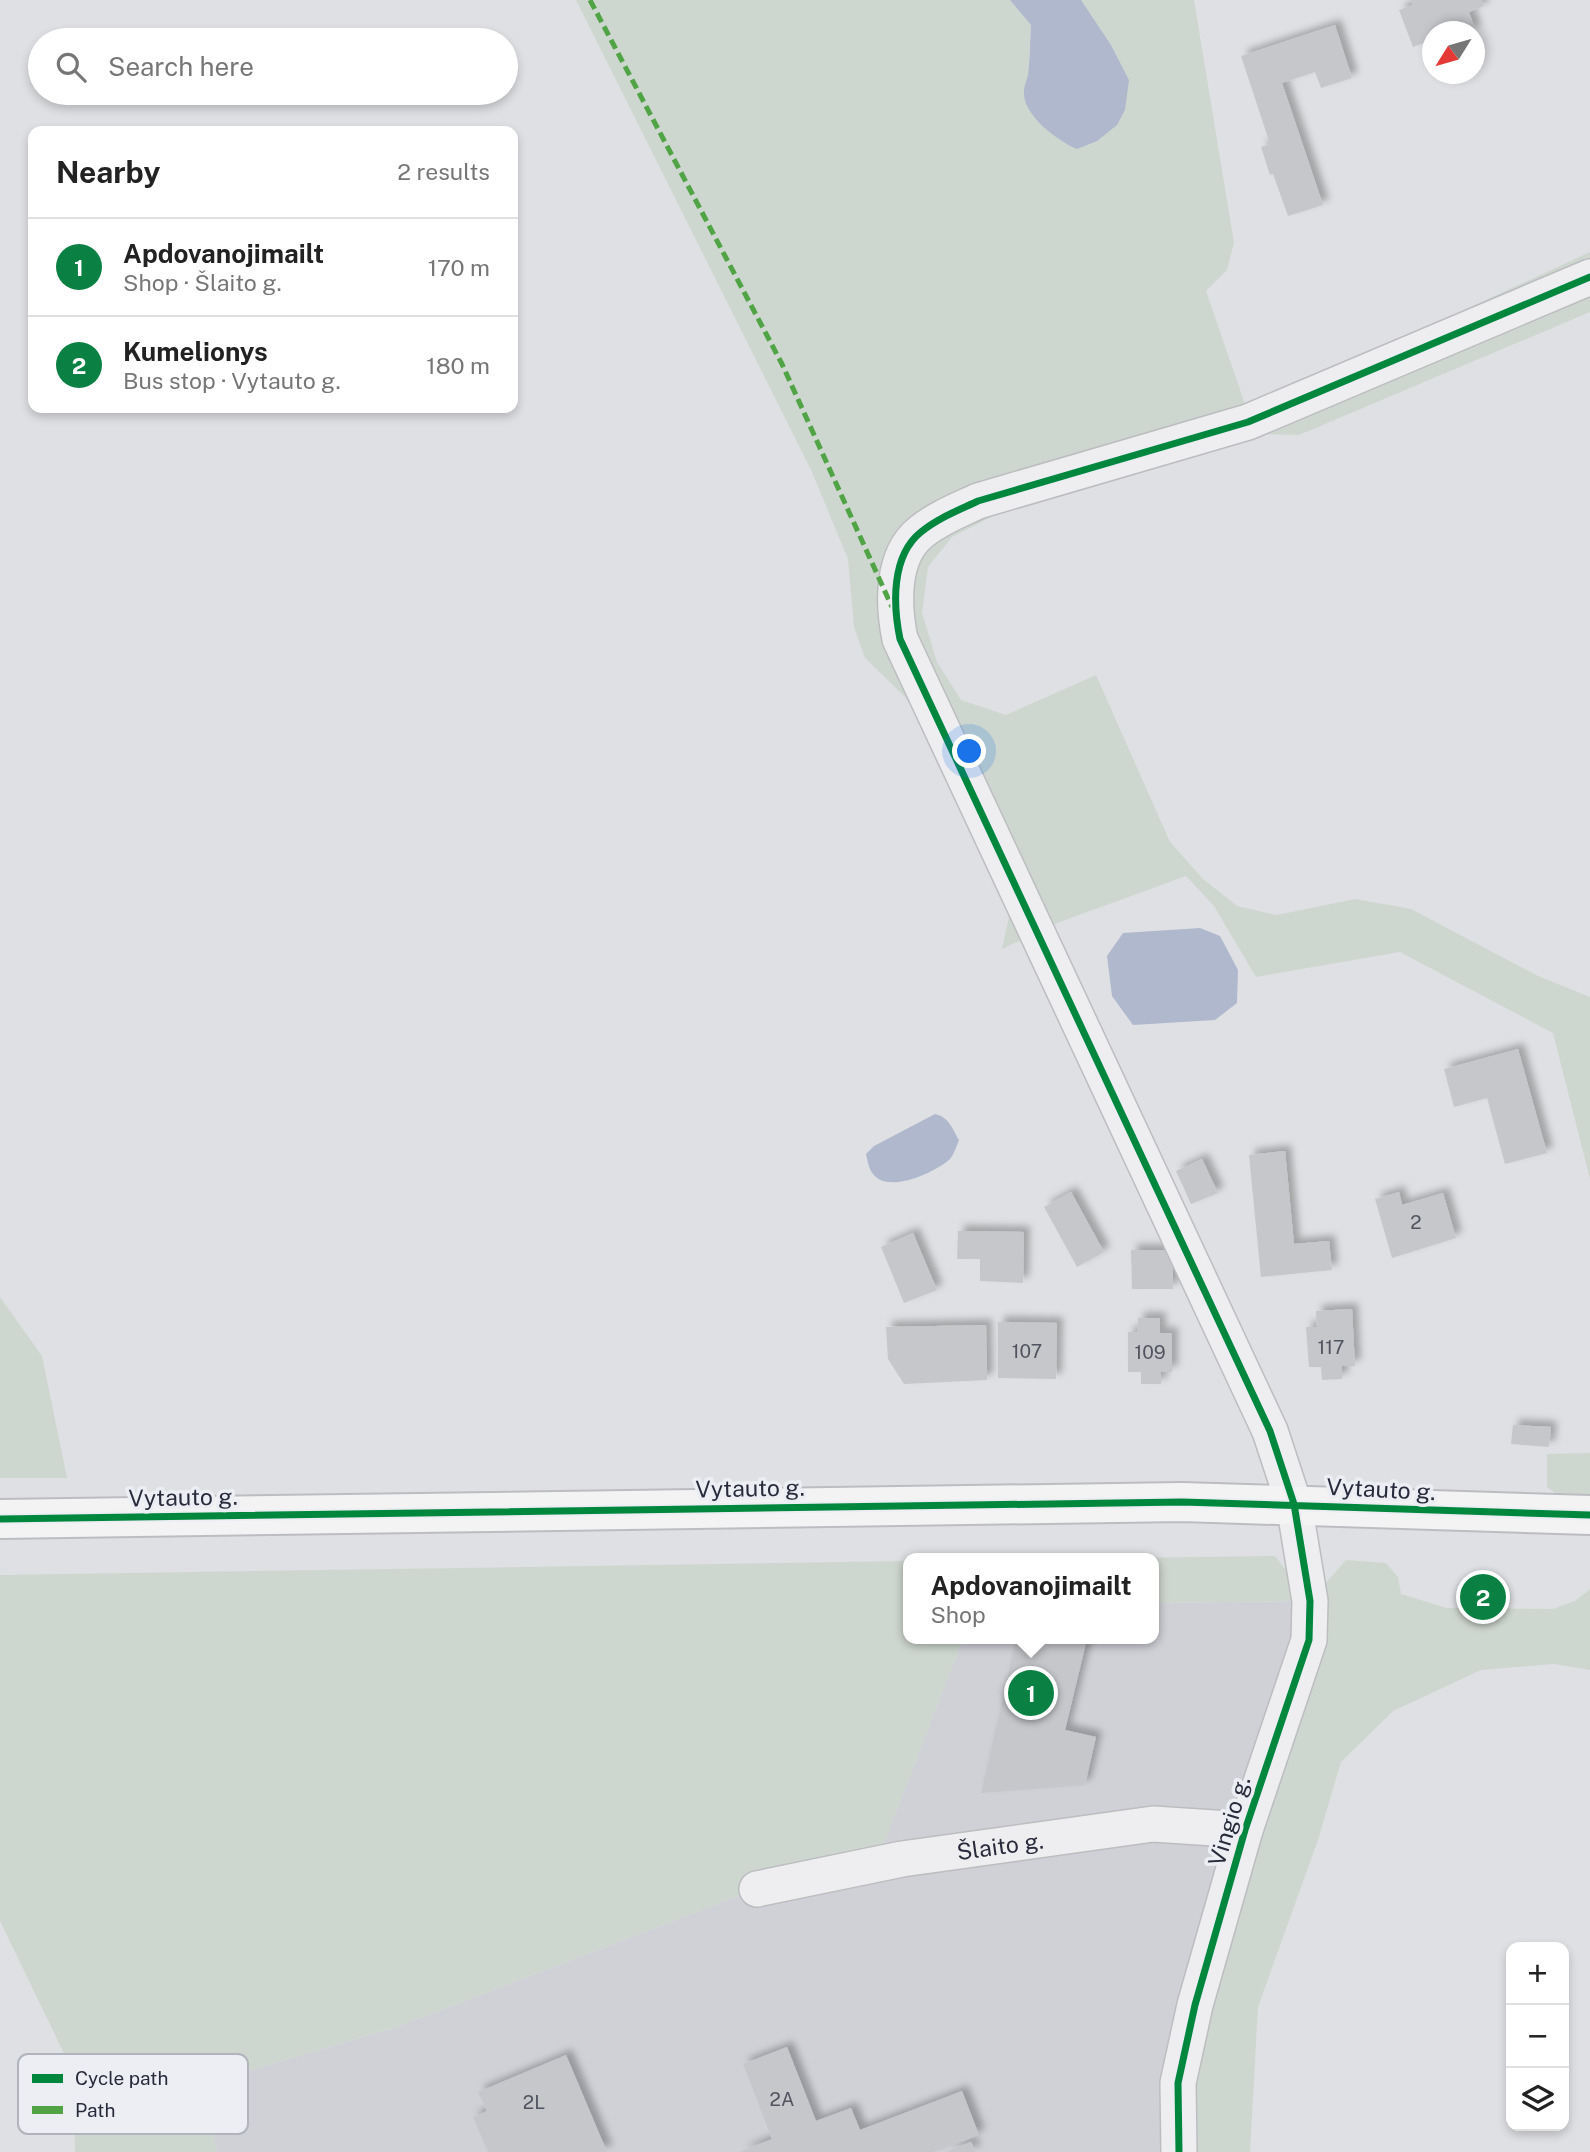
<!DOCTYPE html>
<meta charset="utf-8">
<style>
body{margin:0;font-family:"Public Sans",sans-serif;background:#f6f6f6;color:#222}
.controls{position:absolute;right:21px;bottom:21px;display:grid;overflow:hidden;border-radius:14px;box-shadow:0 4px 10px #0003}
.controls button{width:63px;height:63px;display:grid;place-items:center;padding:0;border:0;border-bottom:2px solid #e0e0e0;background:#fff;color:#222;font:35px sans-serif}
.compass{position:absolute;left:1422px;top:21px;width:63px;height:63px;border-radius:50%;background:#fff;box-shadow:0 4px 10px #0003;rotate:233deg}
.you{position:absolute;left:970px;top:752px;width:24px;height:24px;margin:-18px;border:5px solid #fff;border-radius:50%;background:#1a73e8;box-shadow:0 0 0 10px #1a73e833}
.badge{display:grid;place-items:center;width:46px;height:46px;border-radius:50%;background:#0b8043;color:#fff;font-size:23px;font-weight:700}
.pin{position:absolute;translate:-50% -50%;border:4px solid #fff;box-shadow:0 2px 7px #0006}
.popup{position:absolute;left:903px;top:1553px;width:256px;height:91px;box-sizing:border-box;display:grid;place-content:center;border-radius:14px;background:#fff;filter:drop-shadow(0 2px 5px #0005);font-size:23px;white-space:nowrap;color:#767676}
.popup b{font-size:26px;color:#222}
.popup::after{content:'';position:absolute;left:50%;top:100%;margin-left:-14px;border:14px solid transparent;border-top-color:#fff}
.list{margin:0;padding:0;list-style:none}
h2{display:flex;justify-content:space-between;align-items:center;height:91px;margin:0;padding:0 28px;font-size:30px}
h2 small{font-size:23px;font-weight:400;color:#767676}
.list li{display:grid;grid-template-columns:46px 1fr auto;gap:21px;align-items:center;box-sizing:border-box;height:98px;padding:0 28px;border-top:2px solid #e0e0e0}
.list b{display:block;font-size:26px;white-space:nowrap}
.list p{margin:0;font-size:23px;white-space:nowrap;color:#767676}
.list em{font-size:23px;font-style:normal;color:#767676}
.icon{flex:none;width:38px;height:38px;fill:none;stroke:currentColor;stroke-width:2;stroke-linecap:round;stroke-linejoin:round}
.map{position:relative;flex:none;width:1590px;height:2152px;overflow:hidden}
.search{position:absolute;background:#fff;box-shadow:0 4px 10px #0003;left:28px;top:28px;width:490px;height:77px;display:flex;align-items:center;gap:18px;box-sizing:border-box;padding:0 24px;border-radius:38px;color:#767676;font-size:26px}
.panel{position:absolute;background:#fff;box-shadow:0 4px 10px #0003;left:28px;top:126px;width:490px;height:287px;border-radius:14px}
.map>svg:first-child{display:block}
</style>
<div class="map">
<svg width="1590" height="2152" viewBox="0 0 1590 2152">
<defs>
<filter id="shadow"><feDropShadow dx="6" dy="-6" stdDeviation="3.5" flood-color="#0004"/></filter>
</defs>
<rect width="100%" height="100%" fill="#dfe0e3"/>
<path fill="#cfd1d7" d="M1310,1601L1179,2152H217L204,2084L397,2027L757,1889L876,1864L963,1639H1154V1603Z"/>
<path fill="#ced7cf" d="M576,0H1010L1031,25L1028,77L1024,91L1129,80L1111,45L1080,0H1194L1234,243L1227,270L1206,291L1247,410L1590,252V312L1299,435L1263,434L999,513L952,537L928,567L922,613L937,662L961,700L1006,715L1096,675L1170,842L1203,879L1237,906L1277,915L1355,899L1411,909L1538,976L1590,997V1179L1553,1033L1400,952L1256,977L1214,906L1186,876L1060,922L1002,949L1009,916L935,740L905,697L865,658L854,627L848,559L812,472Z
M0,1297L42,1356L67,1478H0Z
M1590,1453V1495L1560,1496L1547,1487V1454Z
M1275,1556L1310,1601L1346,1560L1386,1563L1398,1577L1401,1594L1447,1608L1553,1609L1575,1601L1590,1589V1670L1554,1664L1481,1670L1393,1711L1341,1762L1318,1840L1258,2007L1250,2152H1179L1178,2083L1310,1601L1154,1603V1558H1126Z
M908,1561V1639H963L876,1864L757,1889L397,2027L204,2084L217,2152H75L74,2074L0,1921V1575Z"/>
<path fill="#afb8cd" d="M1010,0H1081L1111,45L1129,80L1125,110L1117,125L1097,141L1077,149C1058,141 1022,115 1024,91C1024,85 1027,80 1028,75C1030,58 1030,41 1031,25Z
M1200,928L1220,936L1238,970L1237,1003L1215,1020L1133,1025L1112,996L1107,956L1123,933Z
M935,1114C949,1117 952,1128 959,1140C956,1147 954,1155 949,1160C935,1172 894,1191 877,1178C869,1172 868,1163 866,1154L874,1146Z"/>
<path fill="#c6c7cb" filter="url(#shadow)" d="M1411,0H1481L1484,6L1469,12L1476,32H1432V51L1430,52L1426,42L1413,47L1399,10L1413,5Z
M1335,25L1352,78L1321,88L1315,72L1282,83L1323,205L1288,216L1273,174L1270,175L1261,147L1270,144L1241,56Z
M1518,1049L1547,1153L1505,1164L1487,1098L1454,1107L1444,1069Z
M1285,1151L1294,1244L1329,1241L1332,1270L1261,1277L1249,1155Z
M1202,1159L1218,1193L1191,1204L1176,1171Z
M1071,1192L1104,1252L1077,1267L1044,1207Z
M1399,1192L1402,1205L1443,1193L1456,1238L1392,1258L1375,1199Z
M958,1231L1024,1232L1023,1283L980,1281V1259H957Z
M913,1233L937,1290L904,1303L881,1247Z
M1131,1250H1173V1289H1132Z
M1352,1309L1355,1366H1342V1379L1322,1380L1321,1367H1309L1306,1327H1317L1316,1311Z
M1138,1318H1160V1333H1172V1372H1161V1384H1141V1372H1128V1332H1137Z
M998,1322L1057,1323L1056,1379L998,1378Z
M986,1325L987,1380L904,1384L888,1359L886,1327Z
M1513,1425L1551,1427L1549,1447L1511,1444Z
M1087,1639L1065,1730L1096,1737L1085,1785L981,1793L1015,1645Z
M787,2047L816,2121L851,2108L860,2130L962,2091L979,2135L933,2152H740L772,2139L743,2064Z
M566,2055L607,2152H488L473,2117L487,2111L478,2092Z
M971,2142L975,2152H946Z"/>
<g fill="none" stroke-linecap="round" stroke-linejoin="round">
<defs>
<g id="minor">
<path id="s1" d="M757,1889L902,1859L1153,1824L1245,1830"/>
<path d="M1179,2152L1178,2083L1195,2005L1245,1830L1309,1640L1310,1601L1294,1504L1270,1431L900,639C893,605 891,556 921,532C938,518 959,510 978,501L1248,422L1590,277"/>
</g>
<path id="major" d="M0,1519L1182,1502L1590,1515"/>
</defs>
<use href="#minor" stroke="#bcbdc0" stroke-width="38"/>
<use href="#major" stroke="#bbbdc1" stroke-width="42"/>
<use href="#minor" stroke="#eeeef0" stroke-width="35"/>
<use href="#major" stroke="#f3f3f4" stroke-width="38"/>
<path stroke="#51a445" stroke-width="5" stroke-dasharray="10 5" stroke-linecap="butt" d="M590,0L782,364L892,607"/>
<defs>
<path id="cycleway" d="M0,1519L1182,1502L1590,1515
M1179,2152L1178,2083L1195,2005L1245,1830L1309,1640L1310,1601L1294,1504L1270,1431L900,639C893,605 891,556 921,532C938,518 959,510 978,501L1248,422L1590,277"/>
</defs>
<use href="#cycleway" stroke="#eceef3" stroke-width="11"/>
<use href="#cycleway" stroke="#00873e" stroke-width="7"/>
</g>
<g text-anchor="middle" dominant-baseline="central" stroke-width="7" stroke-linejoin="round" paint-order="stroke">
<g font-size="19" fill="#515460">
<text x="1416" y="1222">2</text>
<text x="1331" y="1347">117</text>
<text x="1027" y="1351">107</text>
<text x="1150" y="1352">109</text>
<text x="782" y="2099">2A</text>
<text x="534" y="2102">2L</text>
</g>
<g font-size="23" fill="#282b3b" stroke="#eceef3">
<text transform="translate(750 1488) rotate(-1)">Vytauto g.</text>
<text transform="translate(1381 1489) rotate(3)">Vytauto g.</text>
<text transform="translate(183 1497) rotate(-1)">Vytauto g.</text>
<text transform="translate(1229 1821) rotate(-73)">Vingio g.</text>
<text stroke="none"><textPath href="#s1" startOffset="247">Šlaito g.</textPath></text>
</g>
</g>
<rect x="18" y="2054" width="230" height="80" rx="10" fill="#eceef3" stroke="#b1b4bc" stroke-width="2"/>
<rect x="32" y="2074" width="31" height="9" fill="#00873e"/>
<rect x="32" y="2106" width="31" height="8" fill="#51a445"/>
<g font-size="19" fill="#282b3b">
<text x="75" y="2085">Cycle path</text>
<text x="75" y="2117">Path</text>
</g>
</svg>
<div class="controls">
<button>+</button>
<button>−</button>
<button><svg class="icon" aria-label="layers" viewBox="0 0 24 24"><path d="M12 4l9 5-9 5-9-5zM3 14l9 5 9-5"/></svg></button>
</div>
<svg class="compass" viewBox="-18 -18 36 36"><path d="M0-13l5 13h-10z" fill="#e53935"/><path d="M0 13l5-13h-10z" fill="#767676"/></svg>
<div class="you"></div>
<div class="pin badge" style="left:1031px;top:1693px">1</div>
<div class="popup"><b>Apdovanojimailt</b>Shop</div>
<div class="pin badge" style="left:1483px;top:1597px">2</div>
<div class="search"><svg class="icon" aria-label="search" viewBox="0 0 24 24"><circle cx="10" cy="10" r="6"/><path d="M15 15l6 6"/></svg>Search here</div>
<section class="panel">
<h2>Nearby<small>2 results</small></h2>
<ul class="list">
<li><span class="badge">1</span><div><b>Apdovanojimailt</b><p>Shop · Šlaito g.</p></div><em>170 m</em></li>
<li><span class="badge">2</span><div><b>Kumelionys</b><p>Bus stop · Vytauto g.</p></div><em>180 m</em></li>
</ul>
</section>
</div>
